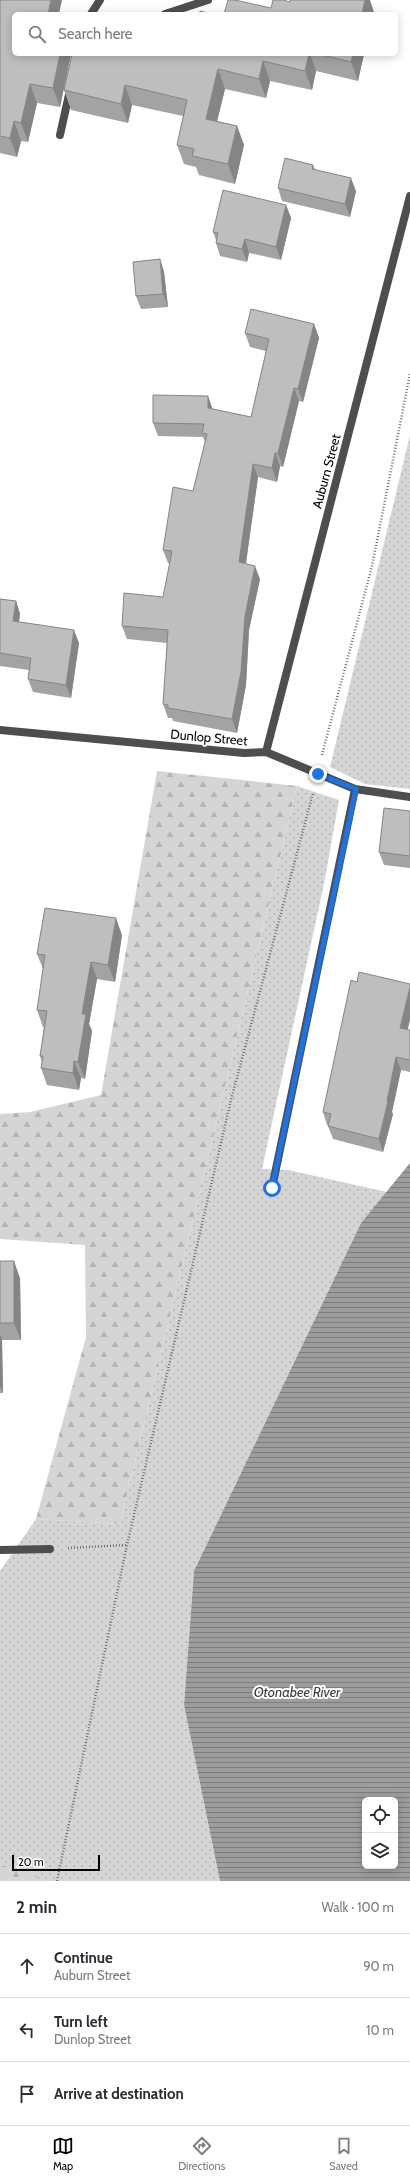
<!DOCTYPE html>
<meta charset="utf-8">
<style>
body{margin:0;font-family:Cabin,sans-serif;background:#f2f2f3;color:#2b2b33}
.controls{position:absolute;right:12px;bottom:12px;display:grid;overflow:hidden;border-radius:6px;box-shadow:0 2px 10px #0003}
.controls button{width:36px;height:36px;display:grid;place-items:center;padding:0;border:0;border-bottom:1px solid #e1e1e2;background:#fff;color:#2b2b33;font:20px sans-serif}
.scale{position:absolute;left:12px;bottom:10px;width:88px;box-sizing:border-box;padding-left:4px;border:2px solid #000;border-top:0;font-size:11px;line-height:14px;white-space:nowrap;color:#000;-webkit-text-stroke:3px #fff;paint-order:stroke}
.stop{position:absolute;width:12px;height:12px;margin:-9px;border:3px solid #1a73e8;border-radius:50%;background:#fff}
.stop.end{background:#1a73e8;border-color:#fff;box-shadow:0 1px 4px #0008}
.list{margin:0;padding:0;list-style:none}
h2{display:flex;justify-content:space-between;align-items:center;height:52px;margin:0;padding:0 16px;font-size:17px}
h2 small{font-size:13px;font-weight:400;color:#7c7c81}
.list li{display:grid;grid-template-columns:26px 1fr auto;gap:12px;align-items:center;box-sizing:border-box;height:64px;padding:0 16px;border-top:1px solid #e1e1e2}
.list b{display:block;font-size:15px;white-space:nowrap}
.list p{margin:0;font-size:13px;white-space:nowrap;color:#7c7c81}
.list em{font-size:13px;font-style:normal;color:#7c7c81}
.icon{flex:none;width:22px;height:22px;fill:none;stroke:currentColor;stroke-width:2;stroke-linecap:round;stroke-linejoin:round}
.map{position:relative;flex:none;width:410px;height:1881px;overflow:hidden}
.search{position:absolute;background:#fff;box-shadow:0 2px 10px #0003;left:12px;right:12px;top:12px;height:44px;display:flex;align-items:center;gap:10px;box-sizing:border-box;padding:0 14px;border-radius:6px;color:#7c7c81;font-size:15px}
.sheet{height:244px;background:#fff}
nav{display:flex;justify-content:space-around;align-items:center;box-sizing:border-box;height:56px;border-top:1px solid #e1e1e2;background:#fff;font-size:11px;color:#7c7c81}
nav a{display:grid;justify-items:center;gap:2px}
nav .on{color:#000}
.map>svg:first-child{display:block}
</style>
<div class="map">
<svg width="410" height="1881" viewBox="0 0 410 1881">
<defs>
<pattern id="grass-dots" width="8" height="8" patternUnits="userSpaceOnUse"><rect width="8" height="8" fill="#d5d5d5"/><path d="M2 2h.1M6 6h.1" fill="none" stroke="#b5b5b5" stroke-width="1.8" stroke-linecap="round"/></pattern>
<pattern id="forest-firs" width="22" height="20" patternUnits="userSpaceOnUse"><rect width="22" height="20" fill="#d5d5d5"/><path d="M5 1l3.5 6h-7zM16 11l3.5 6h-7z" fill="#b5b5b5"/></pattern>
<pattern id="water-rules" width="6" height="5" patternUnits="userSpaceOnUse"><rect width="6" height="5" fill="#9c9c9c"/><path d="M0 2.5h6" fill="none" stroke="#7d7d7d"/></pattern>
</defs>
<rect width="100%" height="100%" fill="#fff"/>
<path fill="url(#grass-dots)" d="M410,435V789L365,784L330,767Z
M297,786L339,800L324,884L262,1169L288,1170L387,1192L361,1223L194,1571L184,1705L220,1881H36V1872L0,1865V1571L36,1519L120,1524Z"/>
<path fill="url(#forest-firs)" d="M157,771L297,786L120,1524L36,1519L86,1337L85,1245L0,1239V1114L30,1112L101,1095Z
M0,1865L36,1872V1881H0Z"/>
<path fill="url(#water-rules)" fill-rule="evenodd" d="M410,1163V1881H220L184,1705L194,1571L361,1223ZM365,1800H395V1866H365Z"/>
<g fill="none" stroke-linecap="round" stroke-linejoin="round">
<path stroke="#707070" stroke-width="2.5" stroke-dasharray="1 2" stroke-linecap="butt" d="M322,755L372,566L410,374
M68,1548L127,1545
M57,1881L127,1545L231,1100L313,793"/>
<path stroke="#4e4e4e" stroke-width="8" d="M91,14L100,0
M165,14L208,0
M60,135L70,90"/>
<path stroke="#4e4e4e" stroke-width="8" d="M0,730L244,753L266,752L355,789L410,797
M266,752L410,196
M272,1188L355,789
M0,1550L50,1549"/>
</g>
<path fill="#a3a3a3" d="M0,0L14,14L71,54L60,107L37,103L28,142L21,141L17,157L0,153Z
M72,54H364L358,81L316,71L312,90L270,81L266,98L225,89L217,121L237,126L244,145L235,184L199,175L196,167L184,164L177,145L183,116L132,105L128,123L71,110L64,90Z
M313,165L315,169L356,191L350,217L282,201L278,188Z
M286,205L291,218L281,260L249,253L247,262L220,256L216,243V240L213,232Z
M160,259L164,272L168,307L141,309L136,296Z
M314,324L319,338L303,402L299,401L283,467L280,466L277,482L258,477L246,564L260,579L249,630L246,685L237,733L173,721L172,718H168L163,704L167,643L127,639L122,626L163,597L170,564L168,563L163,550L193,491L205,442L203,437L158,436L153,423L213,409L251,417L266,351L250,347L245,333Z
M0,599L16,601L20,614L19,622L79,643L71,698L33,692L28,679L29,670L0,666Z
M410,811V868L384,865L379,852Z
M122,935L115,982L97,979L89,1024L92,1031L85,1079L81,1078L79,1090L47,1085L41,1068L42,1062L40,1056L44,1027H43L37,1010L43,969L37,954Z
M408,1030H410V1072L401,1070L392,1112L393,1114L383,1152L333,1139L328,1126L329,1125H327L323,1112Z
M0,1261L20,1278L21,1340H2L3,1393H0Z"/>
<path fill="#858585" d="M51,0H62L59,14H48Z
M365,0H370L374,12V14H362Z
M60,54H71L60,107L53,88Z
M309,54H310L316,71L312,90L305,71Z
M353,54H364L358,81L351,62Z
M263,61L270,81L266,98L259,79Z
M218,69L225,89L213,138L206,119Z
M30,84L37,103L28,142L21,123Z
M125,85L132,105L128,123L121,104Z
M14,121L21,141L17,157L10,138Z
M237,126L244,145L235,184L228,164Z
M351,178L356,191L350,217L345,204Z
M286,205L291,218L281,260L276,247Z
M245,239L249,253L247,262L242,249Z
M160,259L164,272L168,307L163,294Z
M314,324L319,338L303,402L298,389Z
M294,388L299,401L283,467L278,453Z
M208,396L213,410L208,408Z
M275,453L280,466L277,482L272,468Z
M253,464L258,477L244,576L239,562Z
M255,566L260,579L249,630L246,685L237,733L232,719L245,616Z
M16,601L20,614L17,634L13,621Z
M74,630L79,643L71,698L66,685Z
M116,918L122,935L115,982L108,965Z
M91,962L97,979L89,1024L92,1031L85,1079L78,1062L82,1014Z
M410,987V1020L405,1041L400,1028Z
M396,1057L401,1070L392,1112L393,1114L383,1152L379,1139Z
M74,1061L81,1078L79,1090L73,1073Z
M14,1261L20,1278L21,1340L14,1323Z
M0,1334L2,1340L3,1393L0,1386Z"/>
<path fill="#bebebe" stroke="#858585" d="M0,0H51L48,14H14V54H60L53,88L30,84L21,123L14,121L10,138L0,136Z
M228,0H235L271,8L273,0H283L290,2V0H365L362,14H224Z
M200,11L213,14H199Z
M72,54H309L305,71L263,61L259,79L218,69L206,119L237,126L228,164L192,156L194,149L177,145L187,100L125,85L121,104L64,90Z
M318,54H353L351,62Z
M285,158L313,165L312,169L351,178L345,204L278,188Z
M223,190L286,205L276,247L245,239L242,249L216,243L218,233L213,232Z
M160,259L163,294L136,296L133,262Z
M251,309L314,324L298,389L294,388L278,453H275L272,468L253,464L239,562L255,566L245,616L241,672L232,719L168,708V705L163,704L168,630L122,626L124,593L163,597L172,551L163,550L173,487L193,491L207,434L202,433L204,424L153,423V395L208,396V408L251,417L269,339L245,333Z
M0,599L16,601L13,621L74,630L66,685L28,679L31,658L0,653Z
M384,808L410,811V856L379,852Z
M45,908L116,918L108,965L91,962L82,1014H86L78,1062L74,1061L73,1073L41,1068L43,1056H40L47,1011L37,1010L45,955L37,954Z
M359,972L410,984V987L400,1028L410,1030V1060L396,1057L387,1101H388L379,1139L328,1126L331,1114L323,1112L351,980L357,982Z
M0,1261H14V1323H0Z"/>
<g fill="none" stroke-linecap="round" stroke-linejoin="round">
<path stroke="#1a73e8" stroke-width="5" d="M272,1188L356,789L318,774"/>
</g>
<g text-anchor="middle" dominant-baseline="central" stroke-width="4" stroke-linejoin="round" paint-order="stroke">
<g font-size="13" fill="#000" stroke="#fff">
<text transform="translate(326 471) rotate(-75)">Auburn Street</text>
<text transform="translate(209 737) rotate(5)">Dunlop Street</text>
</g>
<g font-size="14" font-style="italic" fill="#3d3d3d" stroke="#fff">
<text x="297" y="1692">Otonabee River</text>
</g>
</g>
</svg>
<div class="controls">
<button><svg class="icon" aria-label="locate" viewBox="0 0 24 24"><circle cx="12" cy="12" r="6"/><path d="M12 2v4M12 18v4M2 12h4M18 12h4"/></svg></button>
<button><svg class="icon" aria-label="layers" viewBox="0 0 24 24"><path d="M12 4l9 5-9 5-9-5zM3 14l9 5 9-5"/></svg></button>
</div>
<div class="scale">20 m</div>
<div class="stop" style="left:272px;top:1188px"></div>
<div class="stop end" style="left:318px;top:774px"></div>
<div class="search"><svg class="icon" aria-label="search" viewBox="0 0 24 24"><circle cx="10" cy="10" r="6"/><path d="M15 15l6 6"/></svg>Search here</div>
</div>
<section class="sheet">
<h2>2 min<small>Walk · 100 m</small></h2>
<ul class="list">
<li><svg class="icon" aria-label="ahead" viewBox="0 0 24 24"><path d="M12 20V5M6 11l6-6 6 6"/></svg><div><b>Continue</b><p>Auburn Street</p></div><em>90 m</em></li>
<li><svg class="icon" aria-label="left" viewBox="0 0 24 24"><path d="M17 20v-9H6M10 6l-5 5 5 5"/></svg><div><b>Turn left</b><p>Dunlop Street</p></div><em>10 m</em></li>
<li><svg class="icon" aria-label="arrive" viewBox="0 0 24 24"><path d="M6 21V4h12l-3 4 3 4H6"/></svg><div><b>Arrive at destination</b></div></li>
</ul>
</section>
<nav>
<a class="on"><svg class="icon" aria-label="map" viewBox="0 0 24 24"><path d="M3 6l6-2 6 2 6-2v14l-6 2-6-2-6 2zM9 4v14M15 6v14"/></svg>Map</a>
<a><svg class="icon" aria-label="directions" viewBox="0 0 24 24"><path d="M12 3l9 9-9 9-9-9zM9 14v-3h6M13 9l2 2-2 2"/></svg>Directions</a>
<a><svg class="icon" aria-label="saved" viewBox="0 0 24 24"><path d="M7 4h10v16l-5-4-5 4z"/></svg>Saved</a>
</nav>
